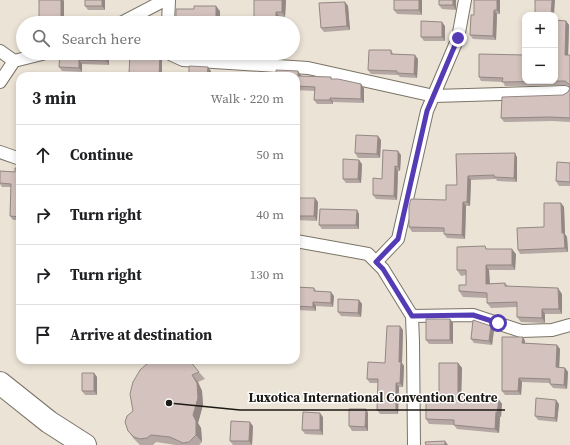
<!DOCTYPE html>
<meta charset="utf-8">
<style>
body{margin:0;font-family:"Source Serif 4",serif;background:#f2f2f2;color:#202124}
.controls{position:absolute;right:12px;top:12px;display:grid;overflow:hidden;border-radius:8px;box-shadow:0 2px 6px #0003}
.controls button{width:36px;height:36px;display:grid;place-items:center;padding:0;border:0;border-bottom:1px solid #e0e0e0;background:#fff;color:#202124;font:20px sans-serif}
.stop{position:absolute;width:12px;height:12px;margin:-9px;border:3px solid #553cb4;border-radius:50%;background:#fff}
.stop.end{background:#553cb4;border-color:#fff;box-shadow:0 1px 4px #0008}
.list{margin:0;padding:0;list-style:none}
h2{display:flex;justify-content:space-between;align-items:center;height:52px;margin:0;padding:0 16px;font-size:17px}
h2 small{font-size:13px;font-weight:400;color:#757577}
.list li{display:grid;grid-template-columns:26px 1fr auto;gap:12px;align-items:center;box-sizing:border-box;height:60px;padding:0 16px;border-top:1px solid #e0e0e0}
.list b{display:block;font-size:15px;white-space:nowrap}
.list em{font-size:13px;font-style:normal;color:#757577}
.icon{flex:none;width:22px;height:22px;fill:none;stroke:currentColor;stroke-width:2;stroke-linecap:round;stroke-linejoin:round}
.map{position:relative;flex:none;width:570px;height:445px;overflow:hidden}
.search{position:absolute;background:#fff;box-shadow:0 2px 6px #0003;left:16px;top:16px;width:284px;height:44px;display:flex;align-items:center;gap:10px;box-sizing:border-box;padding:0 14px;border-radius:22px;color:#757577;font-size:15px}
.panel{position:absolute;background:#fff;box-shadow:0 2px 6px #0003;left:16px;top:72px;width:284px;height:292px;border-radius:12px}
.map>svg:first-child{display:block}
</style>
<div class="map">
<svg width="570" height="445" viewBox="0 0 570 445">
<rect width="100%" height="100%" fill="#ebe3d5"/>
<g fill="none" stroke-linecap="round" stroke-linejoin="round">
<defs>
<path id="street" d="M121,23L165,0
M168,23L169,0
M0,51L14,61
M171,53L172,55L183,60L308,68L434,96L565,92
M0,82L14,61L46,53
M0,152L20,159
M296,241L368,254L383,269L412,316
M376,262L398,239L427,111L458,38L465,0
M414,445L413,342L412,316L473,315L521,331L552,330L570,325"/>
<path id="highway" d="M0,383L49,422L85,445"/>
</defs>
<use href="#street" stroke="#7b7467" stroke-width="14"/>
<use href="#highway" stroke="#7b7467" stroke-width="24"/>
<use href="#street" stroke="#fff" stroke-width="12"/>
<use href="#highway" stroke="#fff" stroke-width="22"/>
</g>
<path fill="#b5a7a3" d="M39,0H63L64,1V23H42L39,19Z
M105,0V10H88L85,6Z
M254,0H286L285,17H280V23H252L254,18Z
M394,0H422V15L397,14L394,10Z
M439,0H456V10L442,9L439,5Z
M500,0V14H497L496,40L473,39L470,35Z
M345,2L348,6L350,30L324,32L321,28Z
M566,21L569,25L568,55H570V122L552,121L504,122L501,118L563,95L568,92L570,88L569,86L568,85L505,86L503,82L481,81L479,77V54L555,81Z
M445,26V41H424L421,37Z
M391,50L393,54L418,59L417,78L400,77L398,75L371,74L368,70Z
M60,53H109V65L82,64V72L62,71L59,67Z
M130,53H156V56L162,60V76H130L129,74Z
M276,75H301V76L331,77L332,79L361,84L364,88V103L333,102V104H317L314,100L315,91L296,90V76Z
M381,140L380,158H358L355,153Z
M456,154L517,157V182L497,181L496,179L471,180L470,206H466L465,239L447,238L444,234V232H412L409,227L446,200L457,185Z
M401,155L400,171H398L397,200L376,199L373,195L382,179Z
M570,163V186H559L556,181Z
M362,164L361,183H346L343,179Z
M20,168V220H13L10,216L11,187H2L0,184V171L15,172Z
M296,198L318,202L317,221L296,220Z
M561,203L564,207L565,234L567,237L568,252L520,254L518,250L544,227Z
M357,210L359,214V229H322L319,225Z
M485,246L487,249L516,254L515,270H489L490,284L505,283L508,286L562,294V314H545V323L521,322L517,317V307L491,308L487,303V298L463,297L459,291L466,285V275L461,276L457,270Z
M296,287L314,288L316,291L334,296L333,307L316,306V311L296,310Z
M359,300L362,304L361,317L341,316L338,312Z
M450,319L453,323V344H429L426,340Z
M403,330L402,363L404,366L403,387H399L398,414H380L377,410L378,383H370L367,379L385,363Z
M494,330L492,345L474,343L471,339Z
M523,337L525,341V343L557,345L560,349L559,367L565,368L568,372L567,389L553,388L550,384V383L522,382L521,395H505L502,391Z
M236,360H256V361Z
M458,363L462,368L461,396L499,400L502,404L501,417H500L499,433L457,429L454,425L429,424L426,419L439,398Z
M140,370L199,372L205,379L198,382L202,391L203,405L198,423L201,428L202,442L199,445H176L156,442L153,445H140L134,439L128,431L133,411Z
M94,373L97,377V395H85L82,391Z
M559,404L557,422L538,420L535,416Z
M366,409L368,413V431H352L349,426Z
M323,417V435L305,434L302,430Z
M253,426L252,445H233L230,441Z"/>
<path fill="#948884" d="M61,0H63L64,1V23L61,19Z
M102,0H105V10L102,6Z
M282,0H286L285,17L282,12Z
M419,0H422V15L419,10Z
M453,0H456V10L453,5Z
M497,0H500V14L497,10Z
M552,0H555L554,15H551Z
M345,2L348,6L350,30L347,26Z
M216,6L220,11V23H216Z
M494,10L497,14L496,40L493,36Z
M276,12L280,17V23H276Z
M566,21L569,25L568,59L565,55Z
M442,22L445,26V41L442,37Z
M106,53H109V65L106,61Z
M153,53H156V60L153,56Z
M415,55L418,59L417,78L414,74Z
M160,56L162,60V76H160L159,75Z
M79,60L82,64V72L79,68Z
M208,67L211,71V76H207Z
M298,71L301,75V80L298,76Z
M361,84L364,88V103L361,99Z
M330,98L333,102V104L330,100Z
M378,136L381,140L380,158L377,154Z
M398,151L401,155L400,171L398,167Z
M515,153L517,157V182L514,178Z
M359,160L362,164L361,183L358,179Z
M395,166L398,171L397,200L394,196Z
M468,176L471,180L470,206L467,202Z
M315,198L318,202L317,221L314,216Z
M463,202L466,206L465,239L462,235Z
M561,203L564,207L565,234L567,237L568,252L565,248L562,233Z
M357,210L359,214V229L356,225Z
M512,249L516,254L515,270L512,265Z
M486,265L489,270L490,289L486,284Z
M558,288L562,294V314L559,309Z
M331,292L334,296L333,307L331,303Z
M359,300L362,304L361,317L358,313Z
M313,302L316,306V311L313,307Z
M542,309L545,314V323L542,318Z
M450,319L453,323V344L450,340Z
M400,326L403,330L402,363L404,366L403,387L400,383L399,362Z
M491,326L494,330L492,345L489,341Z
M523,337L525,341V347L522,343Z
M557,345L560,349L559,371L556,367Z
M458,363L462,368L461,401L458,396Z
M565,368L568,372L567,389L564,385Z
M94,373L97,377V395L94,391Z
M192,375L198,382L202,391L203,405L198,423L201,428L202,442L196,435L193,415Z
M519,378L522,382L521,395L518,391Z
M396,383L399,387L398,414L396,410Z
M499,400L502,404L501,417L497,413Z
M556,400L559,404L557,422L555,418Z
M366,409L368,413V431L365,427Z
M496,412L500,417L499,433L495,429Z
M320,413L323,417V435L320,430Z
M250,422L253,426L252,445L249,441Z
M445,441L448,445H445Z"/>
<path fill="#d3c2bd" stroke="#948884" d="M39,0H61V19H39Z
M85,0H102V6H85Z
M254,0H282V12H276V23H252V18H254Z
M394,0H419V10H394Z
M439,0H453V5H439Z
M474,0H497V10H494L493,36L470,35L471,15H474Z
M535,0H552L551,15H525V28H524L525,14H535Z
M345,2L347,26L321,28L319,3Z
M194,6H216V23H176V9H194Z
M555,20L566,21L565,55H570V118L549,117L501,118L502,97L563,95L568,92L570,88L569,84L565,81L502,82L503,78L479,77V54L525,55V81H555Z
M421,21L442,22V37H421Z
M369,50H391V54L415,55L414,74L397,73V71L368,70Z
M60,53H106V61L79,60V68L59,67Z
M130,53H153V56H160L159,75L129,74Z
M189,66L208,67L207,76H189Z
M276,70L298,71V76L331,77V79H338L361,84V99L330,98V100H314L315,87L296,86V76H241V74L276,75Z
M356,135L378,136L377,154L355,153Z
M383,150L398,151V167L395,166L394,196L373,195V178L382,179Z
M515,153L514,178L494,177V175L468,176L467,202H463L462,235L444,234V228L409,227V206L411,199L446,200V185H457L456,154Z
M343,159L359,160L358,179H343Z
M557,162L570,163V182L556,181Z
M15,168H20V217L10,216L11,184L0,183V171L15,172Z
M296,198H315L314,216H296Z
M544,203H561L562,233H564L565,248L518,250L517,228L544,227Z
M320,209L357,210L356,225H319Z
M485,246L486,249H512V265H486V284L505,283V286L558,288L559,309H542V318L517,317V302L487,303V293L459,291V285H466V270H457V247Z
M296,287L314,288V291L331,292V303L313,302V307L296,306Z
M338,299L359,300L358,313L338,312Z
M426,319H450V340H426Z
M473,320L491,326L489,341L471,339Z
M387,326H400L399,362H401L400,383H396V410H377L378,379H367L368,362L385,363Z
M502,337H523L522,343L557,345L556,367L565,368L564,385L550,384V379L519,378L518,391H502Z
M148,360H189L199,372L192,375L197,383L198,398L193,415L196,421V435L189,442L183,443L170,437L151,435L147,438L140,439L134,437L128,431L125,422L127,416L133,411L130,394L133,382L140,370L148,363Z
M439,363H458V396L499,400L497,413L496,412L495,429L454,425V420L426,419V398H439Z
M82,373H94V391H82Z
M536,398L556,400L555,418L535,416Z
M349,409H366L365,427L349,426Z
M303,412L320,413V430H302Z
M231,421L250,422L249,441H230Z
M445,441V445H426L425,442Z"/>
<g fill="none" stroke-linecap="round" stroke-linejoin="round">
<path stroke="#553cb4" stroke-width="5" d="M458,38L427,111L398,239L376,262L383,269L412,316L473,315L498,323"/>
</g>
<path fill="none" stroke="#1d1a15" stroke-width="1.5" d="M169 403L240 410H505"/>
<circle fill="#1d1a15" stroke="#fff" stroke-width="1.5" cx="169" cy="403" r="4"/>
<g font-size="13" text-anchor="middle" font-weight="bold" fill="#1d1a15" stroke="#fff" stroke-width="3" stroke-linejoin="round" paint-order="stroke">
<text x="373" y="402">Luxotica International Convention Centre</text>
</g>
</svg>
<div class="controls">
<button>+</button>
<button>−</button>
</div>
<div class="stop" style="left:498px;top:323px"></div>
<div class="stop end" style="left:458px;top:38px"></div>
<div class="search"><svg class="icon" aria-label="search" viewBox="0 0 24 24"><circle cx="10" cy="10" r="6"/><path d="M15 15l6 6"/></svg>Search here</div>
<section class="panel">
<h2>3 min<small>Walk · 220 m</small></h2>
<ul class="list">
<li><svg class="icon" aria-label="ahead" viewBox="0 0 24 24"><path d="M12 20V5M6 11l6-6 6 6"/></svg><div><b>Continue</b></div><em>50 m</em></li>
<li><svg class="icon" aria-label="right" viewBox="0 0 24 24"><path d="M7 20v-9h11M14 6l5 5-5 5"/></svg><div><b>Turn right</b></div><em>40 m</em></li>
<li><svg class="icon" aria-label="right" viewBox="0 0 24 24"><path d="M7 20v-9h11M14 6l5 5-5 5"/></svg><div><b>Turn right</b></div><em>130 m</em></li>
<li><svg class="icon" aria-label="arrive" viewBox="0 0 24 24"><path d="M6 21V4h12l-3 4 3 4H6"/></svg><div><b>Arrive at destination</b></div></li>
</ul>
</section>
</div>
